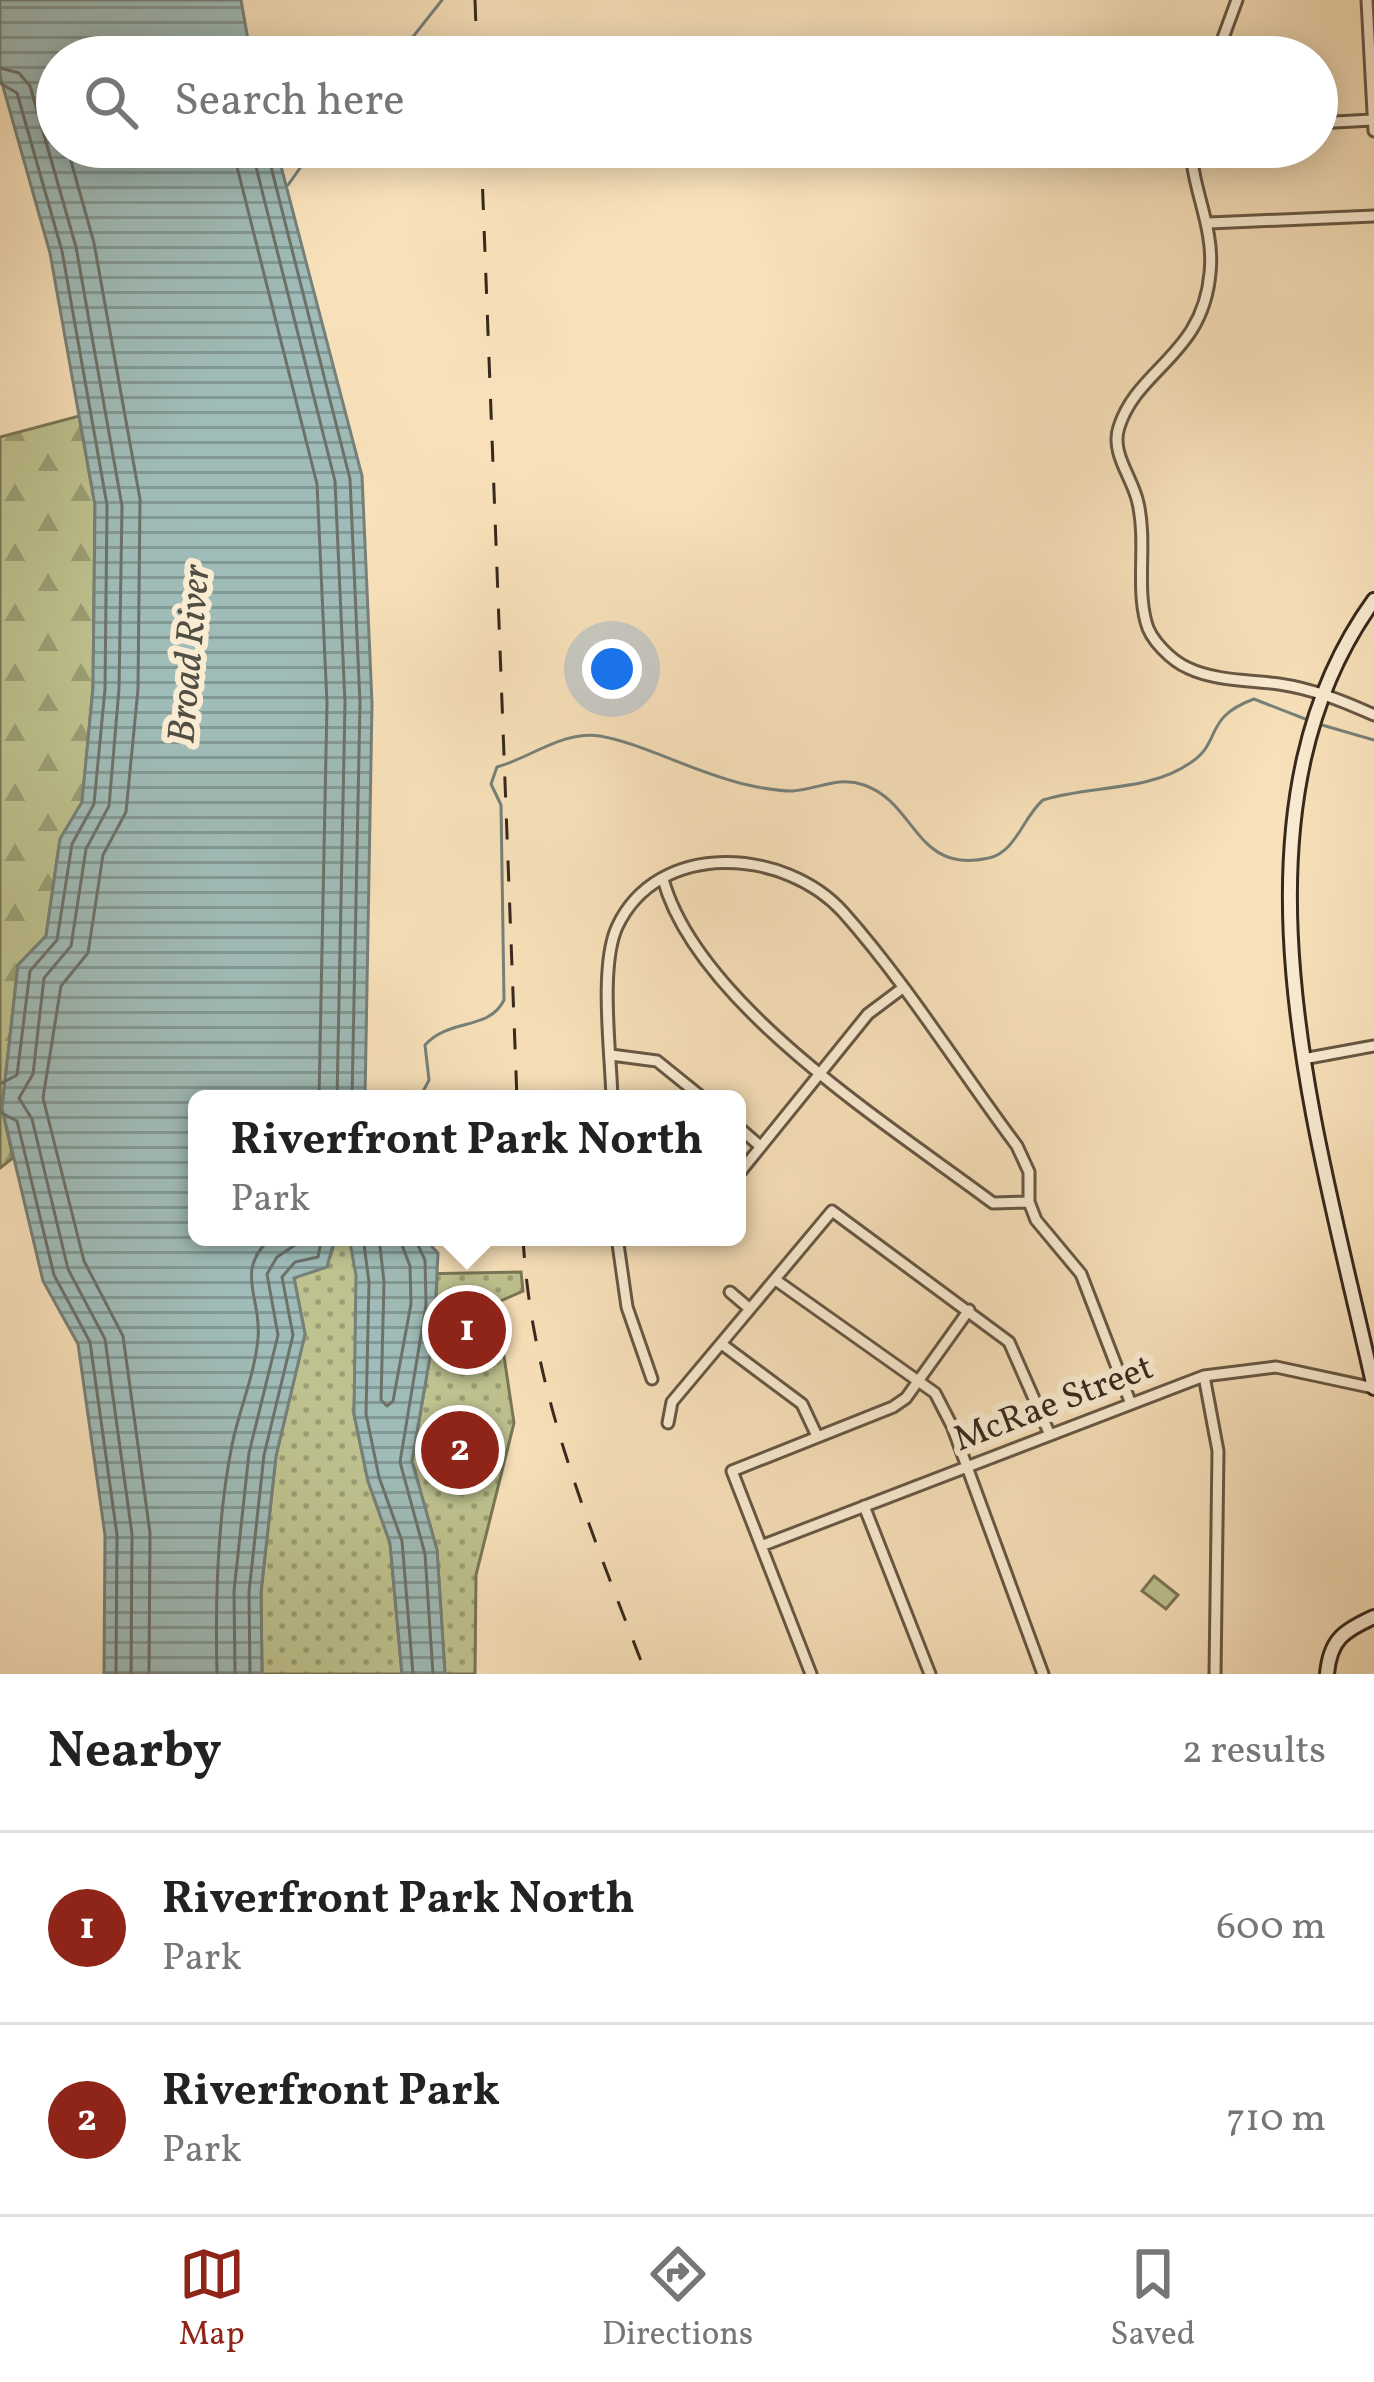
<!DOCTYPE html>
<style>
body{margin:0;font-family:Vollkorn,serif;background:#f6f6f6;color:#222}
.you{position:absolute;left:612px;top:669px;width:42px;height:42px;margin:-30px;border:9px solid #fff;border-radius:50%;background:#1a73e8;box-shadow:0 0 0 18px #1a73e833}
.badge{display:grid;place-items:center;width:78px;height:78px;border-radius:50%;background:#8f2418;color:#fff;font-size:39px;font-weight:700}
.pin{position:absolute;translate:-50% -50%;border:6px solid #fff;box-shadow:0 3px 12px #0006}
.popup{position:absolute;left:188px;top:1090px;width:558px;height:156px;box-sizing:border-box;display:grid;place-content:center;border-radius:18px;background:#fff;filter:drop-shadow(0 3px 9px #0005);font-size:39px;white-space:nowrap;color:#767676}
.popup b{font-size:45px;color:#222}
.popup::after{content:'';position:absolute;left:50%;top:100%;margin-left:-24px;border:24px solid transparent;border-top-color:#fff}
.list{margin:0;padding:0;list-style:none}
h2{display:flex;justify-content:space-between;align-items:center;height:156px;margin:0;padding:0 48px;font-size:51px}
h2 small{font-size:39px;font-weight:400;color:#767676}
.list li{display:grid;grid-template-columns:78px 1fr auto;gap:36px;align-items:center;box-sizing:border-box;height:192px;padding:0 48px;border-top:3px solid #e0e0e0}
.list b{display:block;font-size:45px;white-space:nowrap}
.list p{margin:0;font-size:39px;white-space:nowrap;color:#767676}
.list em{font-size:39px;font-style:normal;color:#767676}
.icon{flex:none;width:66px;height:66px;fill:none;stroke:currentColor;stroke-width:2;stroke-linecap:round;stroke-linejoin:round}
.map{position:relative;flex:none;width:1374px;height:1674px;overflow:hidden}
.search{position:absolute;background:#fff;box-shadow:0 6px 30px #0003;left:36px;right:36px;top:36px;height:132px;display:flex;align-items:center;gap:30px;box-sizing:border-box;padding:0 42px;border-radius:66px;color:#767676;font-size:45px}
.sheet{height:540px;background:#fff}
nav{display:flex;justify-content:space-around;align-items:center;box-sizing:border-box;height:168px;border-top:3px solid #e0e0e0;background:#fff;font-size:33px;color:#767676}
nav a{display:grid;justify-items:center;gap:6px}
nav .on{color:#8f2418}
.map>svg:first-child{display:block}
</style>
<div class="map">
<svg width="1374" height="1674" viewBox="0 0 1374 1674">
<defs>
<pattern id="forest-firs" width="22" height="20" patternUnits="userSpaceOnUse" patternTransform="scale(3)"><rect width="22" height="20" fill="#bec28f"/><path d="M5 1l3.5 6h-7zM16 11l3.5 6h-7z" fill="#9b9e74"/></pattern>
<pattern id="park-dots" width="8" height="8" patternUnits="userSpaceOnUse" patternTransform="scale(3)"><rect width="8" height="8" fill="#bec28f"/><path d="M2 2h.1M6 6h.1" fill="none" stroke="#9b9e74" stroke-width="1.8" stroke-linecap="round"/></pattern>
<pattern id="water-rules" width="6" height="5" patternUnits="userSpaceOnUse" patternTransform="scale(3)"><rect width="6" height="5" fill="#a0bcb8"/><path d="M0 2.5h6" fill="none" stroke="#839995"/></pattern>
</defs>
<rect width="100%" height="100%" fill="#f8e1ba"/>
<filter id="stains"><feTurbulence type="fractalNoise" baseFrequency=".00167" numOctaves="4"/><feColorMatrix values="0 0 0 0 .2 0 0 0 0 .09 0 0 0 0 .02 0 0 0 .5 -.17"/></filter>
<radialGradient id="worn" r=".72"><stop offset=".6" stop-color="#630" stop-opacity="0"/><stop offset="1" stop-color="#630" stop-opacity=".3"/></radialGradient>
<path fill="#bec28f" stroke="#7a7656" stroke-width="3" d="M1154,1576L1178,1595L1166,1609L1142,1591Z"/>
<path fill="url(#forest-firs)" stroke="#7a7656" stroke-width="3" d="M79,416L95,505L93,688L82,803L60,839L46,936L18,965L2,1108L13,1158L0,1168V437Z"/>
<path fill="url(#park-dots)" stroke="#7a7656" stroke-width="3" d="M335,1237L351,1239L357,1275L521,1272L523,1291L496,1303L514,1423L476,1575L475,1674H445L437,1550L412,1462L434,1333L437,1280L357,1283L354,1414L368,1481L390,1543L402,1674H262L261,1592L276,1456L305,1334L294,1278C318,1258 328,1281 335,1237Z"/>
<path fill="url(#water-rules)" stroke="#76817a" stroke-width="3" d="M0,0H241L251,57H57V147H276L362,476L372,703L365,1099H197V1237H335L327,1267L294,1278L305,1334L276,1456L261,1592L262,1674H104L105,1535L78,1344L43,1281L2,1108L18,965L46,936L60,839L82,802L93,688L95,505L50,253L0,76Z
M349,1237H423L438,1253L434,1333L412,1461L437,1550L445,1674H402L390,1543L368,1481L354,1414L356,1275Z"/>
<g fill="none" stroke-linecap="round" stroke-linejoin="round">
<path stroke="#6c726a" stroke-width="3" d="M0,68L19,73L30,86L76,247L122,506L119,689L109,806L86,849L71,946L44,978L33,1074L19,1098L32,1119L68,1269L105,1339L132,1534L131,1674
M0,83L17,93L62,251L107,505L105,689L94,804L72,844L57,940L30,971L17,1075L0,1084
M67,147L94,243L140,499L138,689L126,812L103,855L88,953L61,986L43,1098L84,1261L123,1336L150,1533L149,1674
M232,147L317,484L327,703L319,1099
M251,147L335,481L345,703L337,1099
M266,147L350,479L360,703L352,1099
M0,1112L17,1121L54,1275L90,1342L117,1535L116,1674
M363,1237L369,1282L366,1414L379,1477L402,1541L413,1674
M379,1237L384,1282L381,1400L387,1406L393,1401L411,1304L410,1266L399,1237
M414,1237L425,1260L426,1305L400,1462L425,1554L433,1674
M217,1674C215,1598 217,1520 232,1445C239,1410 255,1374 258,1338C262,1297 233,1271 272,1237
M235,1674L234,1591L249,1453L278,1335L267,1274L277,1257L307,1237
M250,1674L249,1592L264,1455L293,1335L282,1277L295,1262L318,1257L322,1237"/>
<path stroke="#76817a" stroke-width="3" d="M397,57L442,0
M288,185L315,147
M1322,725L1374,740
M419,1099L429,1080L425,1045C449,1018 489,1031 504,1000L501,805L491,784L497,767C530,758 564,730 600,736C645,744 697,774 748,785C761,788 779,791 793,791C818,789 838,776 864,785C917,803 915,875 989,858C1016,852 1023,817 1043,800C1090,785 1149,792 1190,763C1223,742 1202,718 1254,699L1313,722"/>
<defs>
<path id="street" d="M1367,0L1374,131
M1216,57L1237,0
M1317,123L1372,120
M1191,147C1192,190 1215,228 1210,273C1203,355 1138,368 1119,427C1110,453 1133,478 1138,503C1147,542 1136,585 1146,622C1150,640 1172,661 1188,668C1215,681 1250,680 1279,684C1313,689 1343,701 1374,715
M1209,223L1374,216
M663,879C697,1005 892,1127 993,1203L1029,1202
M611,1055L657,1061L704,1099
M1303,1059L1374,1046
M612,1099C611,1054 599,967 617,927C658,839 785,848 843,912C907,984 960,1070 1017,1146L1029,1172V1202L1036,1220L1081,1274L1131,1404
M737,1126L760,1146
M737,1176L868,1014L900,990
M617,1237L627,1307L652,1379
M777,1281L935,1393L952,1426L1043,1674
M730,1292L750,1309
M723,1345L802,1404L817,1436
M1204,1376L1218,1451L1215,1674
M668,1423L672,1402L832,1211L1009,1342L1050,1435
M864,1506L930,1674
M761,1546L1204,1376L1276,1367L1374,1388
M811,1674L732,1471L893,1407L906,1398L969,1310"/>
<path id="secondary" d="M1374,600C1214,821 1322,1148 1374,1388
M1327,1674C1330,1640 1343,1631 1374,1617"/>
</defs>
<use href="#street" stroke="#675744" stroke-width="15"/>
<use href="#secondary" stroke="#37291d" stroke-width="18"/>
<use href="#street" stroke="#faecd2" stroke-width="9"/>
<use href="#secondary" stroke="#faecd2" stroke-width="12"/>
<path stroke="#37291d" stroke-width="3" stroke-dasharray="21 21" stroke-linecap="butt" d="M475,0L477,57
M481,147L517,1099
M523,1237C531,1391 592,1532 646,1674"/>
</g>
<g text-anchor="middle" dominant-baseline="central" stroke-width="12" stroke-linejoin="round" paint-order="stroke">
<g font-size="36" fill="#37291d" stroke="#faecd2">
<text transform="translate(1054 1405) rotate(-21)">McRae Street</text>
</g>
<g font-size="39" font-style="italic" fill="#514e44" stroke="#faecd2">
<text transform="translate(191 654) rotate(-85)">Broad River</text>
</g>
</g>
<rect width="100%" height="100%" filter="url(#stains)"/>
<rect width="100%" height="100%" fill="url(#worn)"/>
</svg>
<div class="you"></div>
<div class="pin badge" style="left:467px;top:1330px">1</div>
<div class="popup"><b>Riverfront Park North</b>Park</div>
<div class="pin badge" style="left:460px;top:1450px">2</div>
<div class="search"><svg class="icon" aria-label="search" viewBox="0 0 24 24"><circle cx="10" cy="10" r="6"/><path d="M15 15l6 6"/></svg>Search here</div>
</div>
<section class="sheet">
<h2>Nearby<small>2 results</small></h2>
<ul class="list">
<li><span class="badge">1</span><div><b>Riverfront Park North</b><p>Park</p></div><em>600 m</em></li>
<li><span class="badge">2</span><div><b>Riverfront Park</b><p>Park</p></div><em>710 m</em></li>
</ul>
</section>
<nav>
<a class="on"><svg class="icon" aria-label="map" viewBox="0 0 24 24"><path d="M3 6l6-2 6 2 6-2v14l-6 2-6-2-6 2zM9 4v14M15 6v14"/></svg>Map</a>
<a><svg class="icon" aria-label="directions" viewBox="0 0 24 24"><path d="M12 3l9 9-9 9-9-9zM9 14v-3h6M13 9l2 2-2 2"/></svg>Directions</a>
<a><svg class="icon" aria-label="saved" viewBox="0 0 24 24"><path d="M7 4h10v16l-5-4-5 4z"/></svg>Saved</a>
</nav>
